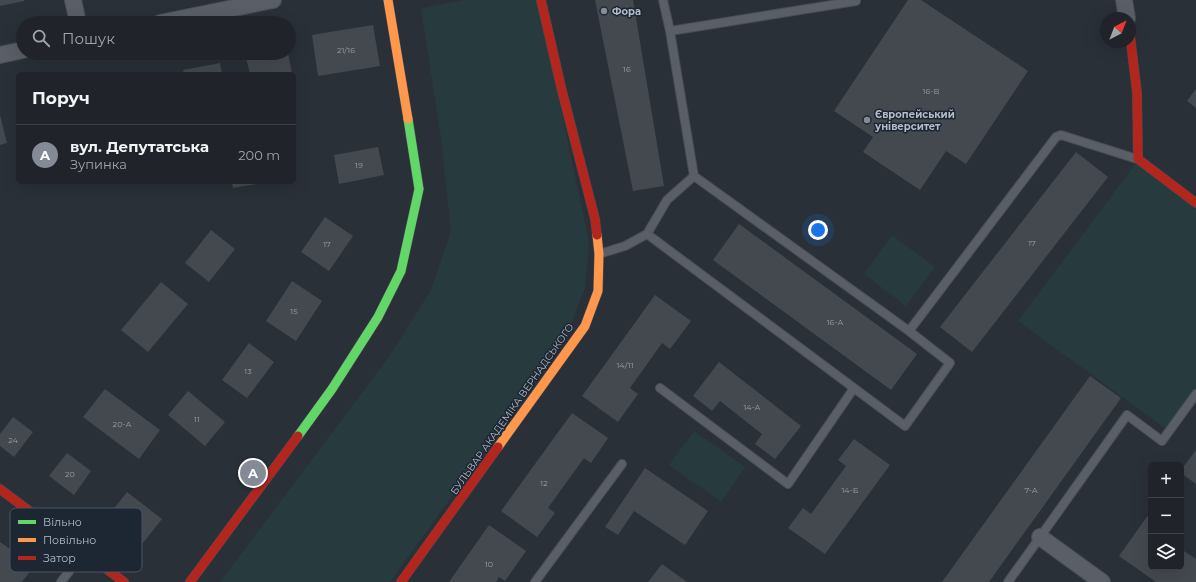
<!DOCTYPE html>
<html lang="uk">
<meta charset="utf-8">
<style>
body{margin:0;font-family:Montserrat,sans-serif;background:#282c32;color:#f1f3f6}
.controls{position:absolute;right:12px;bottom:12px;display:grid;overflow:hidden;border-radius:6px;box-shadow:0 4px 16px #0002}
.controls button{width:36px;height:36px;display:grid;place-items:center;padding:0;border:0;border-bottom:1px solid #3d4147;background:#20242a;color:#f1f3f6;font:20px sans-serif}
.compass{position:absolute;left:1100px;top:12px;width:36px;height:36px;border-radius:50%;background:#20242a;box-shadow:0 4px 16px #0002;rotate:42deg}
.you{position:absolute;left:818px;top:230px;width:14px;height:14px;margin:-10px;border:3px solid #fff;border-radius:50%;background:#1a73e8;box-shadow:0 0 0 6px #1a73e833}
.badge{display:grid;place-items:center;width:26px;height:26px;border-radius:50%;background:#848b96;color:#fff;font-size:13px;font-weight:700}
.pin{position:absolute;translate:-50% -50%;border:2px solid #fff;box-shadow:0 1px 4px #0006}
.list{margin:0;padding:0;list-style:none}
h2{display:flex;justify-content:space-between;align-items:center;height:52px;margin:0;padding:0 16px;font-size:17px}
h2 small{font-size:13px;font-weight:400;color:#a2a4a8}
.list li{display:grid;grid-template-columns:26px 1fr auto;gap:12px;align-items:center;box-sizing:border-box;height:60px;padding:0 16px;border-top:1px solid #3d4147}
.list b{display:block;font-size:15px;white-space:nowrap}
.list p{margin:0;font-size:13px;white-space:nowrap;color:#a2a4a8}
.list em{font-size:13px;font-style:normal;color:#a2a4a8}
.icon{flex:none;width:22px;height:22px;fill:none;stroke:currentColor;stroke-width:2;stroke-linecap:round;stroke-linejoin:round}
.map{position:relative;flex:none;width:1196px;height:582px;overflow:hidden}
.search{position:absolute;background:#20242a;box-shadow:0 4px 16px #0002;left:16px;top:16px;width:280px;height:44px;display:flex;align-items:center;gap:10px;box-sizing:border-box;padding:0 14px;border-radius:22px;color:#a2a4a8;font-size:15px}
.panel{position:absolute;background:#20242a;box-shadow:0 4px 16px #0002;left:16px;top:72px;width:280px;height:112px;border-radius:6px}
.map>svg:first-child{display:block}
</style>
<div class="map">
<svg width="1196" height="582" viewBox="0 0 1196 582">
<rect width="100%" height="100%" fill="#2a3038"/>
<path fill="#273a3e" d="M464,0H538L589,242L585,288L564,342L390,582H220L388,358L431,290L451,231L441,138L421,8Z
M1136,163L1196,209V394L1169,431L1018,321Z
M892,235L935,267L906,306L864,274Z
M694,431L745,467L721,502L669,465Z"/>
<path fill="#444950" d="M0,0H24V1L0,6Z
M595,0H633L664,186L633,191Z
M908,0H921L1028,71L966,164L946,151L920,190L863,152L873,137L834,111Z
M373,25L380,66L318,76L312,35Z
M245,53H288L292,74H250Z
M220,63L222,74H184L183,70Z
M1196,89V108L1187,101Z
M0,115L7,143L0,145Z
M378,147L384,175L339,184L334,155Z
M1076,152L1108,177L972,352L940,327Z
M232,182H261V183L233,188Z
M325,217L353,236L329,271L301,252Z
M739,224L917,354L891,390L713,260Z
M211,230L235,249L209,282L185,263Z
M292,281L322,301L296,341L266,321Z
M161,282L188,304L148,352L121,330Z
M655,295L691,321L670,349L662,343L630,388L638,394L618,422L582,396Z
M249,343L274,362L247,398L222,380Z
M719,362L801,426L775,459L755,444L762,434L720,401L712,411L693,396Z
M1090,376L1121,398L989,582H942Z
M105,389L160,430L139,459L83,417Z
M188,391L225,422L205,446L168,415Z
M572,413L608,438L591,463L584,458L548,508L555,513L537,537L501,511Z
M13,417L33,432L14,457L0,446V434Z
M854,439L890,465L825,554L788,528L803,508L811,514L846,466L838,460Z
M1196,450V484L1181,473V470Z
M67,453L91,471L74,495L49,476Z
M645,468L708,511L685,545L634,511L618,535L605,527Z
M127,492L162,519L142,544L108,516Z
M1151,511V567H1181V549L1196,559V582H1156L1119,556Z
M489,525L526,551L505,581L499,577L496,582H449Z
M0,542L34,566L22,582H0Z
M662,564L687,582H648Z"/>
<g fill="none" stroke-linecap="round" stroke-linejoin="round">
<defs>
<path id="lane" d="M670,31L856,1
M647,234L905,426L950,363L909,331L694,176L670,31L663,0
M599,254L625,246L647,234L667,200L694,176
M909,331L1056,137L1061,135L1137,159
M660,388L788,484L854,388
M61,582L84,552
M535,582L622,464
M1008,582L1127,415L1162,441L1196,394"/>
<path id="street" d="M73,0L78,23
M1124,0L1127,18
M160,23L273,0
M0,55L23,50
M1040,537L1102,582"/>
<path id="fast" d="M298,436L332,389L378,317L401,271L419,189L408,119"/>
<path id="slow" d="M388,0L408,119
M498,447L585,326L598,291L599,254L597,235"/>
<path id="jam" d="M541,0L562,91L595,219L597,235
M1130,35L1137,93L1138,159L1196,203
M0,489L124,582
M190,582L298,436
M401,582L498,447"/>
</defs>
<use href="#lane" stroke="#484c53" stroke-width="10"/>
<use href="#street" stroke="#484c53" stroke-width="18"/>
<use href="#fast" stroke="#484c53" stroke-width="10"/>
<use href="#slow" stroke="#484c53" stroke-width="10"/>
<use href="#jam" stroke="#484c53" stroke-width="10"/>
<use href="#lane" stroke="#5a5e66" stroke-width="8"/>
<use href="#street" stroke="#5a5e66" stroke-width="16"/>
<use href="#fast" stroke="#63d668" stroke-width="9"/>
<use href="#slow" stroke="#ff974d" stroke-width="9"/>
<use href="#jam" stroke="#b3261e" stroke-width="9"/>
</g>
<g fill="#848b96" stroke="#1d2633" stroke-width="1.5">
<circle cx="604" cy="11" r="4"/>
<circle cx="867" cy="120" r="4"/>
</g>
<g text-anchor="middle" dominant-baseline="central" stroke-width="3" stroke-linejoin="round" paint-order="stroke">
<g font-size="8" fill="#989fab">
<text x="346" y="50">21/16</text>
<text x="627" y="69">16</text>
<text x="931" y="91">16-В</text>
<text x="359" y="165">19</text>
<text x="1032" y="243">17</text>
<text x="327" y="244">17</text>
<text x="294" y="311">15</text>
<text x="835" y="322">16-А</text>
<text x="625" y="365">14/11</text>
<text x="248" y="371">13</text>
<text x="752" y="407">14-А</text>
<text x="197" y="419">11</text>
<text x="122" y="424">20-А</text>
<text x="13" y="440">24</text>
<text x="70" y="474">20</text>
<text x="544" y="483">12</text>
<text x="850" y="490">14-Б</text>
<text x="1031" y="490">7-А</text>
<text x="489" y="564">10</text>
</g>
<g font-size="10" font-weight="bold" fill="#b4bcc9" stroke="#1d2633" text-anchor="start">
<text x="612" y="11">Фора</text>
<text x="875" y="114">Європейський<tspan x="875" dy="12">університет</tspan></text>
</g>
<g font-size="10" fill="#b4bcc9" stroke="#1d2633">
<text transform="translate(512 409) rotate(-55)">БУЛЬВАР АКАДЕМІКА ВЕРНАДСЬКОГО</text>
</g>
</g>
<rect x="10" y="508" width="132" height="64" rx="6" fill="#1d2633" stroke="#4a5360" stroke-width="1"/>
<rect x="18" y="520" width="18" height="4" fill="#63d668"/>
<rect x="18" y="538" width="18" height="4" fill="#ff974d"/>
<rect x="18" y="556" width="18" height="4" fill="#b3261e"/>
<g font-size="11" fill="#b4bcc9">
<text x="43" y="526">Вільно</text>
<text x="43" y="544">Повільно</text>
<text x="43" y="562">Затор</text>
</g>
</svg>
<div class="controls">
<button>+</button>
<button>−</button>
<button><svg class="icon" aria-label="layers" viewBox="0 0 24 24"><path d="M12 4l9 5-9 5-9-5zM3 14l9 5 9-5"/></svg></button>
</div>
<svg class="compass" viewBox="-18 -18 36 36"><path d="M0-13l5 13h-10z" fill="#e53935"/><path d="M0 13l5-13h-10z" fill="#a2a4a8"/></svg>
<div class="you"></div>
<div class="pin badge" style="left:253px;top:473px">A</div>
<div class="search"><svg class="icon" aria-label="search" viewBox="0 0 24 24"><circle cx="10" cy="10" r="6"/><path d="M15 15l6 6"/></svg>Пошук</div>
<section class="panel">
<h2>Поруч<small></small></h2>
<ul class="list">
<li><span class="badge">A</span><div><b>вул. Депутатська</b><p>Зупинка</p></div><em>200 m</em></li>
</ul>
</section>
</div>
